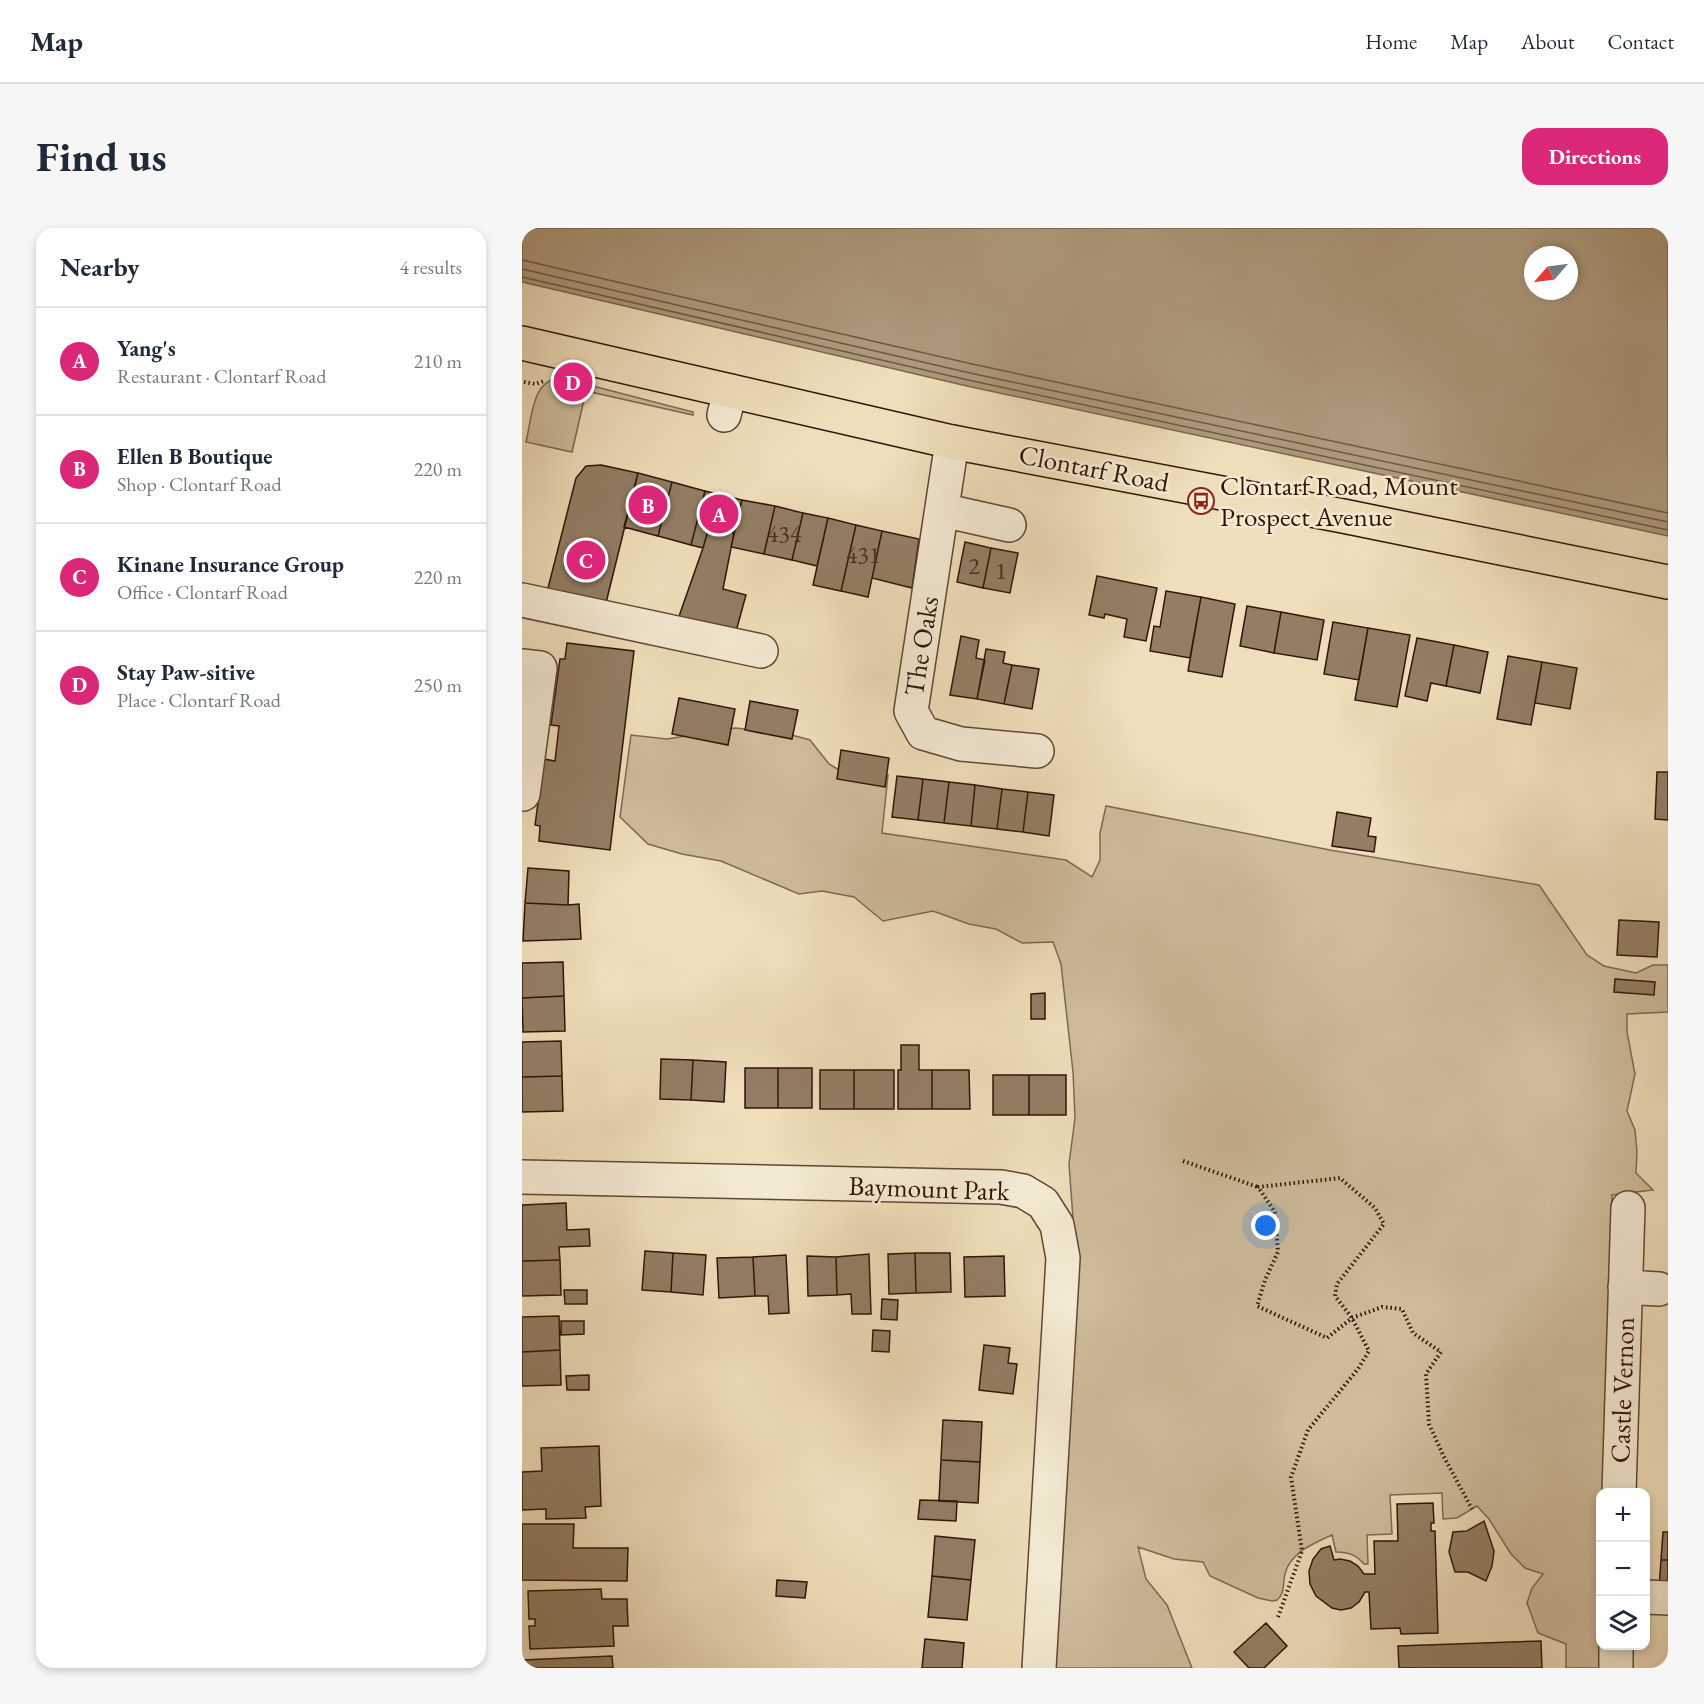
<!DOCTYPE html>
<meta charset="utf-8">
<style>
body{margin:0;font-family:"EB Garamond",serif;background:#f6f6f7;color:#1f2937}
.controls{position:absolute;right:18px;bottom:18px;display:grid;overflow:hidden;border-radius:12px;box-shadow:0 3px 9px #0003}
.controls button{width:54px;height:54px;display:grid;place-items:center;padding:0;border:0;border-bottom:2px solid #e0e1e3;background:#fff;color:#1f2937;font:30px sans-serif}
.compass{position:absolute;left:1002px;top:18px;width:54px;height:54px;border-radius:50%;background:#fff;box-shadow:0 3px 9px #0003;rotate:242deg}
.you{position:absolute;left:744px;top:998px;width:21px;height:21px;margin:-15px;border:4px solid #fff;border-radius:50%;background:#1a73e8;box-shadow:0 0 0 9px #1a73e833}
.badge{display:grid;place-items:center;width:39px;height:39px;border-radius:50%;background:#db2777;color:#fff;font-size:20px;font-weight:700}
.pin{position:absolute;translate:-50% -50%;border:3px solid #fff;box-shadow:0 2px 6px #0006}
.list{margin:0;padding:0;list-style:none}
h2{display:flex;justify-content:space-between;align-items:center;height:78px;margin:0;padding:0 24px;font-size:26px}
h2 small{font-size:20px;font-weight:400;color:#747a83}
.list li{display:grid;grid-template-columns:39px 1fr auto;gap:18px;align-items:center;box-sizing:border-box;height:108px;padding:0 24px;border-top:2px solid #e0e1e3}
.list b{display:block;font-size:22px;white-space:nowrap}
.list p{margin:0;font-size:20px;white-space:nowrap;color:#747a83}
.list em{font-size:20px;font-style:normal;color:#747a83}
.icon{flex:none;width:33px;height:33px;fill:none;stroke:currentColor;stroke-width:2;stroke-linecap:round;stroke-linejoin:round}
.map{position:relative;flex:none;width:1146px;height:1440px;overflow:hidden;border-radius:18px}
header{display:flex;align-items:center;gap:36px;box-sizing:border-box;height:84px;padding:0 30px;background:#fff;border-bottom:2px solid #e0e1e3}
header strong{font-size:28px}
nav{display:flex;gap:33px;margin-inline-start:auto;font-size:21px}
.intro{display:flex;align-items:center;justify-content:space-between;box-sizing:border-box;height:144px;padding:0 36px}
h1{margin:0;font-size:42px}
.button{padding:15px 27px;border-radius:18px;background:#db2777;color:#fff;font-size:21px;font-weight:700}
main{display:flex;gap:36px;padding:0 36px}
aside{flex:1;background:#fff;border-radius:18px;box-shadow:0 3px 9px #0003}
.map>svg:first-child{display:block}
</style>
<header>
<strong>Map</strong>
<nav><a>Home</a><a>Map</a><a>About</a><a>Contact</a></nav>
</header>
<div class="intro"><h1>Find us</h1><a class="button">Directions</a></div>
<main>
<aside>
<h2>Nearby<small>4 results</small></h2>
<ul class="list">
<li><span class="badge">A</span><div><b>Yang's</b><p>Restaurant · Clontarf Road</p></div><em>210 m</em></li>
<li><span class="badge">B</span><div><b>Ellen B Boutique</b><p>Shop · Clontarf Road</p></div><em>220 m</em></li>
<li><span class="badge">C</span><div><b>Kinane Insurance Group</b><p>Office · Clontarf Road</p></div><em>220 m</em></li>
<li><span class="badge">D</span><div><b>Stay Paw-sitive</b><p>Place · Clontarf Road</p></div><em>250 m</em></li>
</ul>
</aside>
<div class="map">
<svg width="1146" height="1440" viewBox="0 0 1146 1440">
<rect width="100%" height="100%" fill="#eedebb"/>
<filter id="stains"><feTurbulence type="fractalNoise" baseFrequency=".00333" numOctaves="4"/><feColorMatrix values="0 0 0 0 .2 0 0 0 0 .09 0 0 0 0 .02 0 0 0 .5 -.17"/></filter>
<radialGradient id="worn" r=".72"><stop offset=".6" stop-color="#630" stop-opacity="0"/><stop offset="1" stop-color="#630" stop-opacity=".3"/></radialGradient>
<path fill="#cebc9c" stroke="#7f6851" stroke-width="1.5" d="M40,148L63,156L171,184V187L64,163L50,224L4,214C8,198 10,168 22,157C27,152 33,150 40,148Z
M213,500L262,505L288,512L307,536L322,545L366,547L360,605L544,632L570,649L578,632V605L584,578L808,622L1017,657L1065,727L1082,738L1114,745L1131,737H1146V784L1105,786V804L1113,846L1105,883L1113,902L1115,924L1114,945L1131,962L1090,967L1081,1264H1078L1077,1440H1044V1416L1016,1405L1005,1375L1010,1360L1021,1346L1003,1340L989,1326L967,1291L955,1278L935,1290L921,1291L920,1265L868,1267L870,1306L845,1307L846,1336H842C834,1327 827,1324 814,1324L810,1307C792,1315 768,1325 763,1346C760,1357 764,1364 755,1372L750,1373L736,1370L688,1348L681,1334L652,1331L616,1319L624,1351L645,1377L670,1440H526L555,1045L547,936L553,890L551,844L539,736L531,714L500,715L474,701L447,696L411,683L361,693L332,669L300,663L277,666L199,633L160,626L126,616L98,589L109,507L145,511Z"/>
<path fill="#ad9a7d" stroke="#7b654d" stroke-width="1.5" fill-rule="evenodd" d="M0,0H1146V308L445,158L0,54ZM1011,27H1047V63H1011Z"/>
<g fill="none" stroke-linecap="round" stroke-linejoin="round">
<path stroke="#6e5842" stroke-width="1.5" d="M0,32L450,136L1146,285
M0,41L448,145L1146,294
M0,49L446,152L1146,302"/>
</g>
<path fill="#937e64" stroke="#301506" stroke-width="1.5" d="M79,237L116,245L83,379L25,364L54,250L64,238Z
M116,245L150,254L136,308L102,299Z
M150,254L183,263L169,317L136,308Z
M183,263L220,272L212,305L187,299L181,320L169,317Z
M220,272L253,278L242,326L209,319Z
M253,278L281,285L270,332L242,326Z
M281,285L306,290L295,338L270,332Z
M306,290L334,297L319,363L291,357Z
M334,297L360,303L346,369L319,363Z
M187,299L212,305L201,361L224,367L213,407L155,394L181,320Z
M360,303L397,311L390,360L350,350Z
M443,314L469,320L461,360L435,354Z
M469,320L496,325L488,365L461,360Z
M575,348L635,360L624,413L602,409L605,391L583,386L582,390L567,387Z
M644,363L679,369L668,430L628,423L632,398L638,399Z
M679,369L713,376L700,449L666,443Z
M725,378L759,384L752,425L718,418Z
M759,384L802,392L795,432L752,425Z
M811,394L846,400L837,452L802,446Z
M846,400L888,407L875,479L833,472Z
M439,408L457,412L454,430L463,432L455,471L428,467Z
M895,410L932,417L924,458L909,455L905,473L883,468Z
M45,415L112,423L88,622L17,613L18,598L13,597L22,531L33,533L37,498L29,497L38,431H43Z
M932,417L966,424L958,465L924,458Z
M464,421L483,424L481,435L490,437L482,476L455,471Z
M986,428L1020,434L1009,497L975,491Z
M1020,434L1055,440L1048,481L1013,475Z
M490,437L517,441L510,481L482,476Z
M157,470L213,481L206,517L150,506Z
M228,473L276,482L270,511L223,502Z
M319,522L367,530L363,559L315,551Z
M1135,544H1146V592L1133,591Z
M375,548L401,551L396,592L370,589Z
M401,551L427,554L422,595L396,592Z
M427,554L453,557L449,598L422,595Z
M453,557L480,561L475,601L449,598Z
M480,561L506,564L501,604L475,601Z
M506,564L532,567L527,608L501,604Z
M815,584L849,590L846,608L854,609L852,624L810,618Z
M6,640L47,643L46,677L3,675Z
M3,675L46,677L57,676L59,711L1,713Z
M1097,692L1137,694L1135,729L1095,727Z
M41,734L42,768L0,770V735Z
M1093,751L1133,754L1132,767L1092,764Z
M523,765V791H509V766Z
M42,768L43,803L1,804L0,770Z
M39,813L40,848L0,849V814Z
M379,817H397V842H410V881H376V842H379Z
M139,831L171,832L169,872L138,871Z
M171,832L204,834L202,874L169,872Z
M223,840H256V880H223Z
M256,840H290V880H256Z
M298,842H332V881H298Z
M332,842H372V881H332Z
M410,842H447L448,881H410Z
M471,847H507V887H471Z
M507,847H544V887H507Z
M40,848L41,883L0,884V849Z
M44,975L45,1002L67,1001L68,1018L37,1019L38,1032L0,1033V977Z
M123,1023L151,1025L149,1064L120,1062Z
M151,1025L184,1027L181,1067L149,1064Z
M393,1025L394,1065L367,1066L366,1026Z
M393,1025H428L429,1064L394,1065Z
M347,1026L349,1086H330L329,1066L315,1067L314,1029Z
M264,1027L267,1085L247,1086L246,1068H233L231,1029Z
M285,1028L314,1029L315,1067L286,1068Z
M482,1028L483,1068L443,1069L442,1029Z
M231,1029L233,1068L197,1070L195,1030Z
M38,1032L39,1067L0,1068V1033Z
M42,1062H65V1076H43Z
M360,1071L376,1072L375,1092L359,1091Z
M37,1088L38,1122L0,1124V1089Z
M39,1093H62V1106L39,1107Z
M351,1102L368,1103L367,1124L350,1123Z
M462,1117L488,1120L486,1135L495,1136L491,1166L457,1162Z
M38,1122L39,1157L0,1158V1124Z
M67,1147V1162H45L44,1148Z
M421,1192L460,1194L458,1234L419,1232Z
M77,1218L79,1278L63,1279L64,1290L24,1291V1281L0,1282V1244L20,1243L19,1220Z
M419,1232L458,1234L456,1275L417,1273Z
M398,1272L435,1273L434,1293L396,1291Z
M911,1275L912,1295H909V1303H913L916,1405L879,1406L878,1400L849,1401L847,1364H843L837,1374L829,1380L819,1382L810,1380L794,1368L788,1356L787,1343L791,1331L799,1321L808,1318L812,1332L818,1331L828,1333L836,1338L842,1346H853L852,1313H876L875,1276Z
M962,1293L972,1323L970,1338L964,1353L946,1344H933L927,1324L931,1304L945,1303Z
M0,1296H52L51,1320H106L105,1353L0,1352Z
M1141,1304H1146V1332H1139Z
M413,1308L453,1312L449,1352L410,1348Z
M1139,1332H1146V1360H1137Z
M410,1348L449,1352L445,1392L406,1389Z
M255,1352L285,1354L283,1370L254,1368Z
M79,1361L80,1371H105L106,1398H91L92,1418L8,1421L7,1398H13V1391H7L6,1363Z
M744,1395L765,1418L742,1440H727L712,1424Z
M403,1411L442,1415L440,1440H400Z
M1019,1413L1020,1440H877L876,1418Z
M90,1428L91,1440H0V1432Z"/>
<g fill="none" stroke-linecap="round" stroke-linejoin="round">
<defs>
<path id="minor" d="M202,187L208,163
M430,214L389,483L401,505L439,516L515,523
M420,282L487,297
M0,372L239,423
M0,438L18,440L1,566
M0,949L479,959L501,963L521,975L535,997L541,1030L517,1440
M1103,1059L1137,1061
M1097,1264L1106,980
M1124,1369L1146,1370
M1094,1418V1440"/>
<path id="major" d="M0,115L430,214L821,288L1146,354"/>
</defs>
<use href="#minor" stroke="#604733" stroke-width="36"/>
<use href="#major" stroke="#301506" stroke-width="36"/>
<path stroke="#301506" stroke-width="4" stroke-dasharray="1.5 3" stroke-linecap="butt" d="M2,154L13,156L22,153
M661,933L736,959
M756,1389L780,1323L769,1249L786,1202L836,1141L847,1123L830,1090L813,1068L815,1056L862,996L853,980L818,950L736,959L753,984L756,1024L743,1052L735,1078L805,1110L830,1090L860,1079L880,1081L891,1105L919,1124L904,1146L907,1196L922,1229L950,1281"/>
<use href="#minor" stroke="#f4ead3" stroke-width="33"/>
<use href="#major" stroke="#eedebb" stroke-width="33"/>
</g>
<defs>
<symbol id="bus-ring" viewBox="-11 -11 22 22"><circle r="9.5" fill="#f4ead3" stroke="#8f2418" stroke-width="1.5"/><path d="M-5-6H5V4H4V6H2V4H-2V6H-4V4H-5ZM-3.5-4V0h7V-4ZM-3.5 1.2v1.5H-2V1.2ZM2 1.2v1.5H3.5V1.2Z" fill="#8f2418"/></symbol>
</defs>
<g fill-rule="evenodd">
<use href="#bus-ring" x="664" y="258" width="30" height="30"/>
</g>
<g text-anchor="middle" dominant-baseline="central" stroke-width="5" stroke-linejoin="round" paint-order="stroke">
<g font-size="24" fill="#492f1e">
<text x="262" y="305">434</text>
<text x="341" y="326">431</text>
<text x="452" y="337">2</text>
<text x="479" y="342">1</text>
</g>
<g font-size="27" fill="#301506" stroke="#f4ead3">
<text transform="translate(572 240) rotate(11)">Clontarf Road</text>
<text transform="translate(399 418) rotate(-81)">The Oaks</text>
<text transform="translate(407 960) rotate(2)">Baymount Park</text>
<text transform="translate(1100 1162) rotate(-88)">Castle Vernon</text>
</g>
<g font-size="27" fill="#301506" stroke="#f4ead3" text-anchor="start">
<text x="698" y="257">Clontarf Road, Mount<tspan x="698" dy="31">Prospect Avenue</tspan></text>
</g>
</g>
<rect width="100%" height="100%" filter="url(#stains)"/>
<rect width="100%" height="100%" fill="url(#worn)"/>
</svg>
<div class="controls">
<button>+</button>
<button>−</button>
<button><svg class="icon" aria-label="layers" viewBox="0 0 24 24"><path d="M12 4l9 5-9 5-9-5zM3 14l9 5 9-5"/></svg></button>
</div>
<svg class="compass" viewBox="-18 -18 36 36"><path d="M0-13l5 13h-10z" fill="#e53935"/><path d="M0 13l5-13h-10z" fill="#747a83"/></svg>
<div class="you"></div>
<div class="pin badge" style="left:197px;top:286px">A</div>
<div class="pin badge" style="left:126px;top:277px">B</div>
<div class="pin badge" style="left:64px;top:332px">C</div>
<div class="pin badge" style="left:51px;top:154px">D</div>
</div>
</main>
